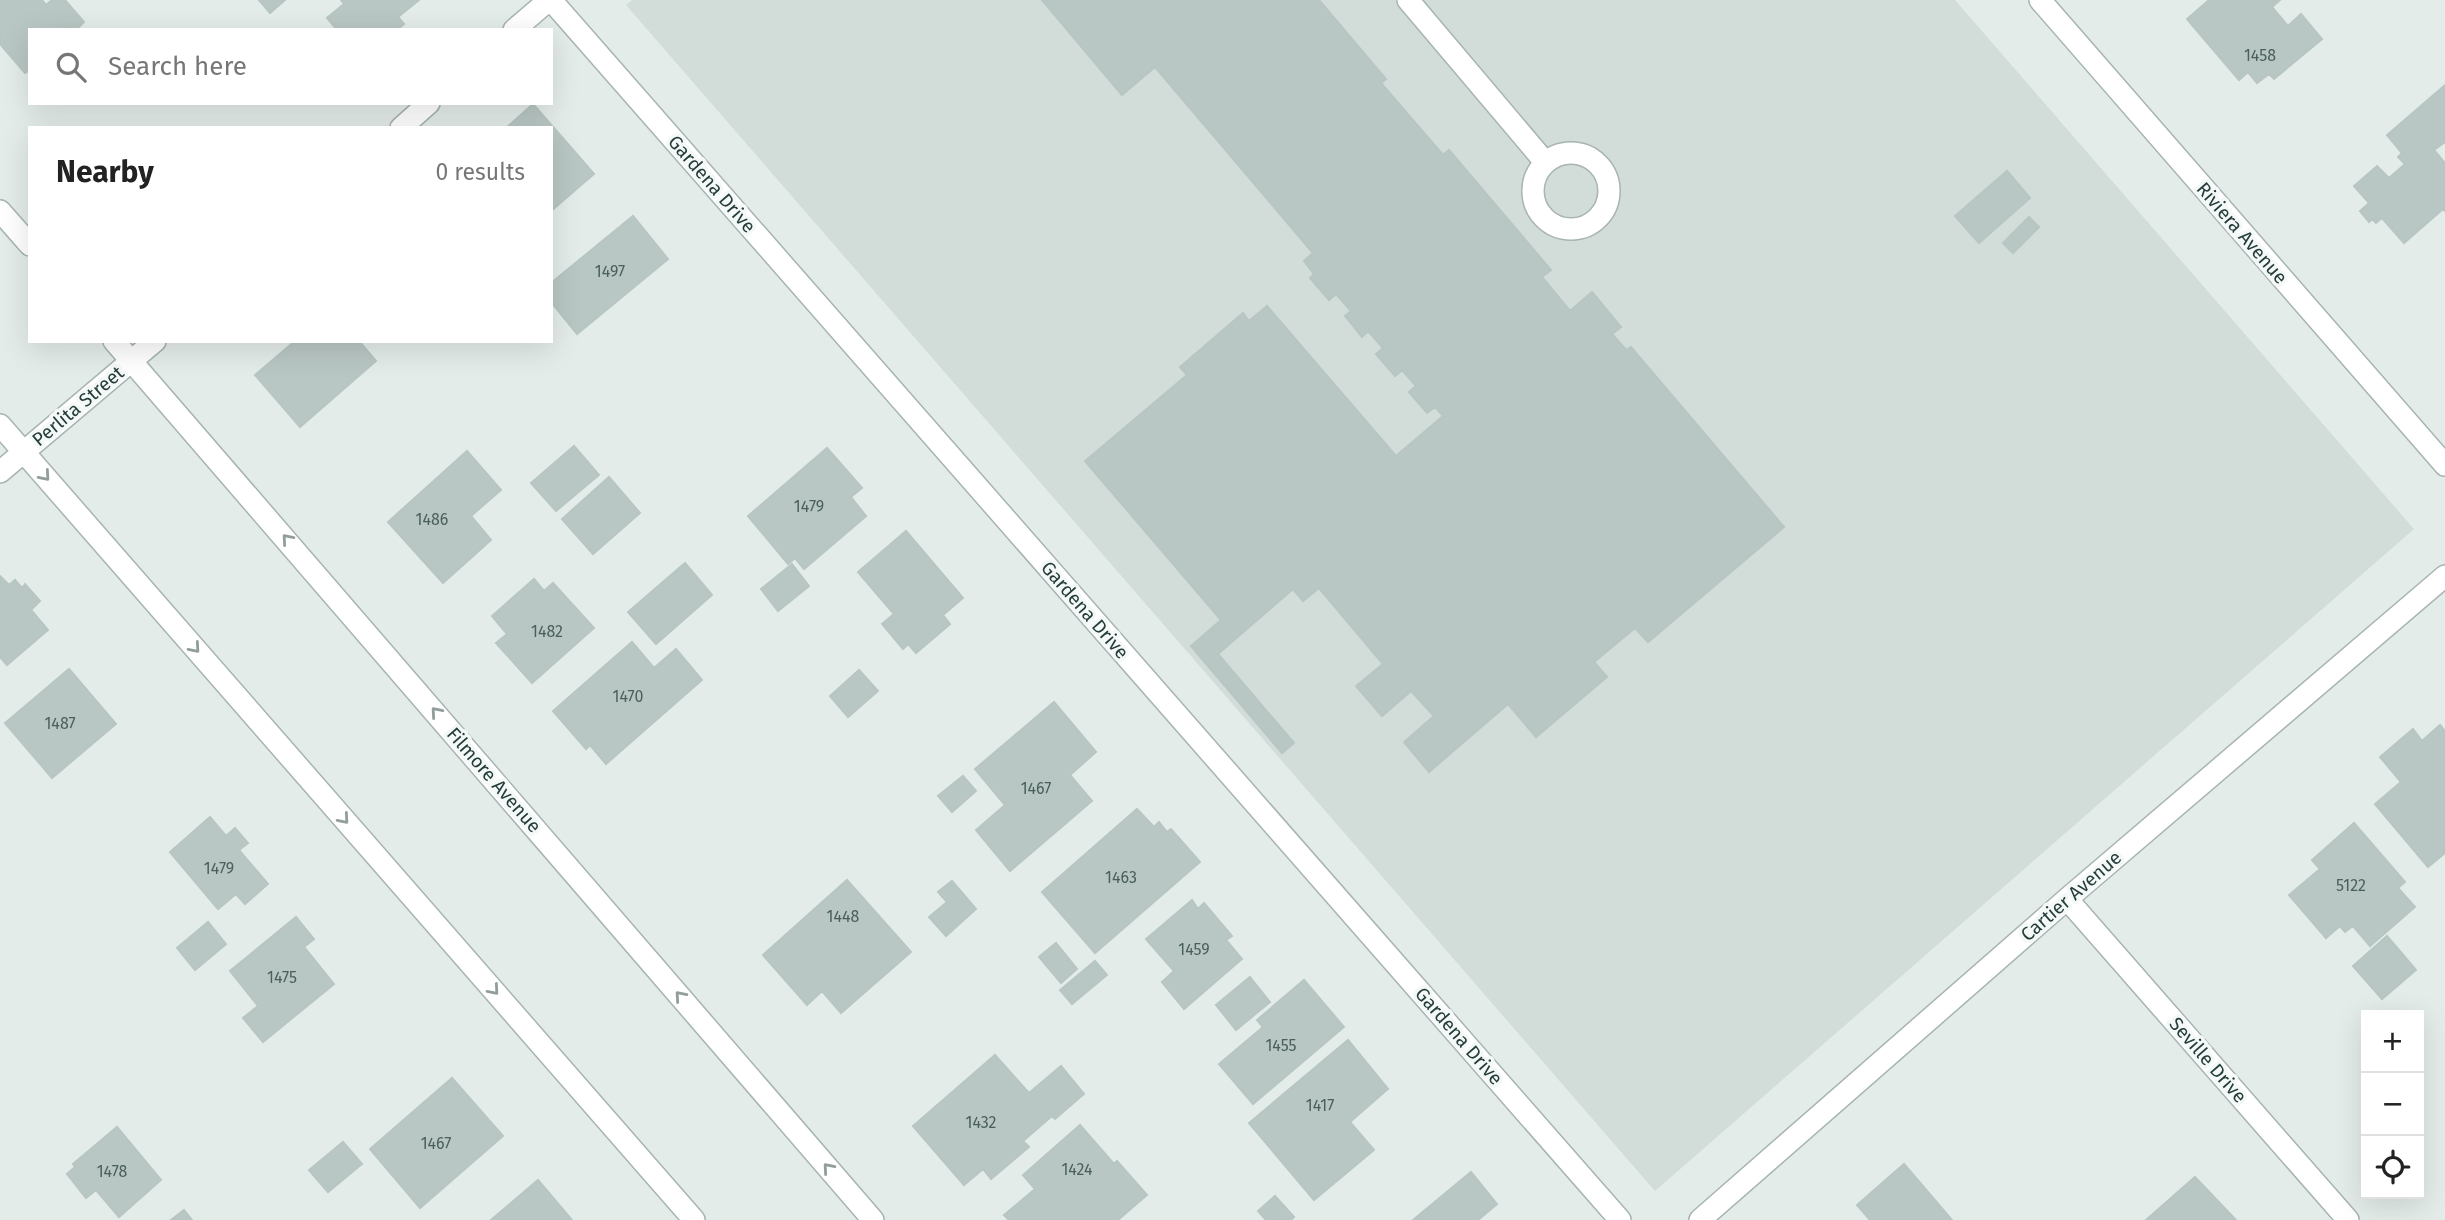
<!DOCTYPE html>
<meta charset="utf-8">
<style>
body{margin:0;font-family:"Fira Sans",sans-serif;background:#f6f6f6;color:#222}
.controls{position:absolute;right:21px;bottom:21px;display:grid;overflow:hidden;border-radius:0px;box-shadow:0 7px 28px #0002}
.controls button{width:63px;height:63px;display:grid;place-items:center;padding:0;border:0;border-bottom:2px solid #e0e0e0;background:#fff;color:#222;font:35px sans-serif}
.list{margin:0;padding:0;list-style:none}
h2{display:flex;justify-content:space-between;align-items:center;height:91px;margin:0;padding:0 28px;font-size:30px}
h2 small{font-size:23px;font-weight:400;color:#767676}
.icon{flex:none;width:38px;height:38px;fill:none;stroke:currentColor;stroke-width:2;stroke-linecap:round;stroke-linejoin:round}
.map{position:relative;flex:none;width:2445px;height:1220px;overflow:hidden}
.search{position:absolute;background:#fff;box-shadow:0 7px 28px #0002;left:28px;top:28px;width:525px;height:77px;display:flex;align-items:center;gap:18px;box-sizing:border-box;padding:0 24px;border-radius:0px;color:#767676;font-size:26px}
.panel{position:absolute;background:#fff;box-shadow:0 7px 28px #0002;left:28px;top:126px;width:525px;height:217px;border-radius:0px}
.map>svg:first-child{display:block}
</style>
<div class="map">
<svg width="2445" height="1220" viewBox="0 0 2445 1220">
<rect width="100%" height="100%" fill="#e4ecea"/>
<path fill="#d2dcd9" d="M632,0H1955L2414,529L1655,1191L626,5Z"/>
<path fill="#b9c7c4" stroke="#b7c6c2" stroke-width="2" d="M0,0H42L46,5L52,0H65L84,22L76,30H30V70L25,73L0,44Z
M259,0H285L270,13Z
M341,0H419L398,17L404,24L397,30H337L327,18L344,4Z
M1042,0H1319L1386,79L1381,83L1443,155L1449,150L1551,270L1542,277L1570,311L1592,292L1621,327L1612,334L1626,350L1631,347L1784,527L1648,642L1635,628L1594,662L1607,677L1536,737L1508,704L1429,772L1404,742L1434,716L1411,691L1382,716L1356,686L1383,664L1319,588L1303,601L1293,589L1218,654L1294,743L1282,753L1191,646L1221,620L1085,461L1187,375L1180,367L1243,313L1249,321L1267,306L1396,456L1443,416L1435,407L1427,413L1409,392L1416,386L1402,370L1395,376L1376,354L1383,348L1368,331L1362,337L1345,316L1351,311L1336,294L1329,300L1310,278L1314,274L1304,261L1313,253L1155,67L1122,95Z
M2209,0H2280L2272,7L2288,26L2301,14L2322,39L2274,79L2269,74L2257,83L2248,72L2239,80L2187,19Z
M2445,85V142L2434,150L2445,163V211L2443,209L2404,243L2382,218L2376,223L2372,219L2369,222L2360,211L2369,203L2354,186L2377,166L2389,178L2405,164L2398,157L2402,153L2387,135Z
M533,104L594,174L551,211V128H506Z
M2007,171L2030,198L1979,243L1955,216Z
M633,216L668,259L577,334L551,302V283Z
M2029,217L2039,227L2013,253L2003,243Z
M295,341H359L376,361L300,427L255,375Z
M574,446L599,475L556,511L531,483Z
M827,448L862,488L851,497L866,516L804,569L795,558L788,564L748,516Z
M467,451L501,490L471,516L491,540L443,583L388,522Z
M609,477L640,513L593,554L562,519Z
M906,531L963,598L943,615L950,624L916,653L908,644L903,649L882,624L894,614L858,572Z
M685,563L712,595L656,644L628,612Z
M792,564L809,586L778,611L761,589Z
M0,576L9,585L15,580L22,588L25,584L40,601L31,610L48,630L7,665L0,657Z
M534,579L544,591L553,583L594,628L532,683L496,643L507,634L492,616Z
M632,642L654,668L676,649L702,680L606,764L590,745L586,749L553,711Z
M69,669L116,724L52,778L5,723Z
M859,670L878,691L848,717L830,696Z
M1054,702L1096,752L1070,775L1092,801L1010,871L976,830L1005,805L975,769Z
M2440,725L2445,731V853L2428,867L2375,804L2401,782L2380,757L2413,729L2422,741Z
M963,776L976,791L952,812L938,796Z
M1137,809L1154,827L1159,822L1167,832L1171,829L1200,862L1095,953L1042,892Z
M210,817L226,836L235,828L248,843L239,850L268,884L245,904L236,894L218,909L170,852Z
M2354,823L2405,882L2398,888L2415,907L2370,946L2353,926L2345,932L2340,926L2326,938L2289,895L2320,869L2312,860Z
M847,880L911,952L841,1013L822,991L807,1005L763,955Z
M952,881L976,909L946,936L929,917L947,902L938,892Z
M1192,900L1198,909L1204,903L1232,936L1226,940L1242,959L1184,1009L1162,982L1174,971L1146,939Z
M296,917L314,939L304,947L334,984L263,1042L243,1018L258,1006L230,971Z
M208,922L226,944L195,970L177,948Z
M2387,936L2416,970L2382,999L2353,966Z
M1056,943L1077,969L1061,983L1039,957Z
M1095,961L1107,975L1072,1004L1060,990Z
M1250,977L1270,1002L1236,1030L1216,1005Z
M1304,980L1344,1027L1253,1104L1219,1064L1263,1027L1257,1020Z
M1348,1040L1388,1089L1350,1122L1374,1150L1314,1200L1249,1123Z
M995,1055L1029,1093L1061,1066L1084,1094L1055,1119L1052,1116L1023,1141L1029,1147L991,1179L983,1169L964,1185L913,1126Z
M452,1078L503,1136L420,1208L370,1149Z
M1080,1125L1114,1164L1117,1161L1147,1195L1118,1220H1009L1004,1215L1035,1189L1023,1175Z
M117,1127L161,1180L119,1217L96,1190L86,1198L67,1174L75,1167L73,1164Z
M343,1142L362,1164L328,1192L309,1170Z
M1904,1164L1952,1220H1870L1857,1205Z
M1471,1172L1497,1204L1478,1220H1413Z
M2195,1177L2236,1220H2146Z
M538,1180L572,1220H491Z
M1275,1196L1294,1217L1291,1220H1266L1258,1211Z
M184,1210L192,1220H171Z"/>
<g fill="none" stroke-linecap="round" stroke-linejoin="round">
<defs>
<path id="service" d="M1408,0L1545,162
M1533 191a38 38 0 1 1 76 0a38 38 0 1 1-76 0Z"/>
<path id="minor" d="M551,0L1620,1220
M2040,0L2445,465
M514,30L549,0
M401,128L429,103
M0,472L155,341
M2067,899L2348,1220
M1700,1220L2067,899L2445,576"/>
<path id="tertiary" d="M0,211L30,245
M114,341L873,1220
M0,425L694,1220"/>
</defs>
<use href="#service" stroke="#a7b4b2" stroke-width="24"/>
<use href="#minor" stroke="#a7b4b2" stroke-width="24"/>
<use href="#tertiary" stroke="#a7b4b2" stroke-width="24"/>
<use href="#service" stroke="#fff" stroke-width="21"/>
<use href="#minor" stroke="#fff" stroke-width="21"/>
<use href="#tertiary" stroke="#fff" stroke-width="21"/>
</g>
<defs><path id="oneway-chevron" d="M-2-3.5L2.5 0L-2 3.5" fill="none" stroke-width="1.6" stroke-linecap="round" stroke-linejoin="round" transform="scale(1.75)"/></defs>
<g stroke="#929e9c">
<use href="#oneway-chevron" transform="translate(45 476) rotate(49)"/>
<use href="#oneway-chevron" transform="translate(287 539) rotate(-131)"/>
<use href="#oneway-chevron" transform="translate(195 648) rotate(49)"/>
<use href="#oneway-chevron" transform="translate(436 712) rotate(-131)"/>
<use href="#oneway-chevron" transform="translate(344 819) rotate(49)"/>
<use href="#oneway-chevron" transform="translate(494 990) rotate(49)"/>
<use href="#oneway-chevron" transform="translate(680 996) rotate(-131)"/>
<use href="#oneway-chevron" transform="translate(828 1168) rotate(-131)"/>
</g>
<g text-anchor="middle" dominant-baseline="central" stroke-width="7" stroke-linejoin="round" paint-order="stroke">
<g font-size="16" fill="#4a605c">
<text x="2260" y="55">1458</text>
<text x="610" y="271">1497</text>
<text x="809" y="506">1479</text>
<text x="432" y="519">1486</text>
<text x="547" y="631">1482</text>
<text x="628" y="696">1470</text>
<text x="60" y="723">1487</text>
<text x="1036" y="788">1467</text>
<text x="219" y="868">1479</text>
<text x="1121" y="877">1463</text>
<text x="2351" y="885">5122</text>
<text x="843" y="916">1448</text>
<text x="1194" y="949">1459</text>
<text x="282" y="977">1475</text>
<text x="1281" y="1045">1455</text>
<text x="1320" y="1105">1417</text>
<text x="981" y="1122">1432</text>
<text x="436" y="1143">1467</text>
<text x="1077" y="1169">1424</text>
<text x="112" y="1171">1478</text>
</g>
<g font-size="19" fill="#253d3a" stroke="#f4f9f8">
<text transform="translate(712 184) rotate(49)">Gardena Drive</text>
<text transform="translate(2242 233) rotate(49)">Riviera Avenue</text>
<text transform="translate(78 406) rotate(-40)">Perlita Street</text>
<text transform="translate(1085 610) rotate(49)">Gardena Drive</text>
<text transform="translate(494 780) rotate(49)">Filmore Avenue</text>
<text transform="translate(2071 896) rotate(-41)">Cartier Avenue</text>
<text transform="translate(1459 1036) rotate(49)">Gardena Drive</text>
<text transform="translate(2208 1060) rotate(49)">Seville Drive</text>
</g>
</g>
</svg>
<div class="controls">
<button>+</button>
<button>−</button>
<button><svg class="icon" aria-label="locate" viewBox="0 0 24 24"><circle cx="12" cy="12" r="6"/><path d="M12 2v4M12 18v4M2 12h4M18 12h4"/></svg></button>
</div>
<div class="search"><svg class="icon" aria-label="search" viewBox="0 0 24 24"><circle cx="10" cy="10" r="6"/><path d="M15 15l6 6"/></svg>Search here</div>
<section class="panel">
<h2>Nearby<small>0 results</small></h2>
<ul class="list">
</ul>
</section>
</div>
